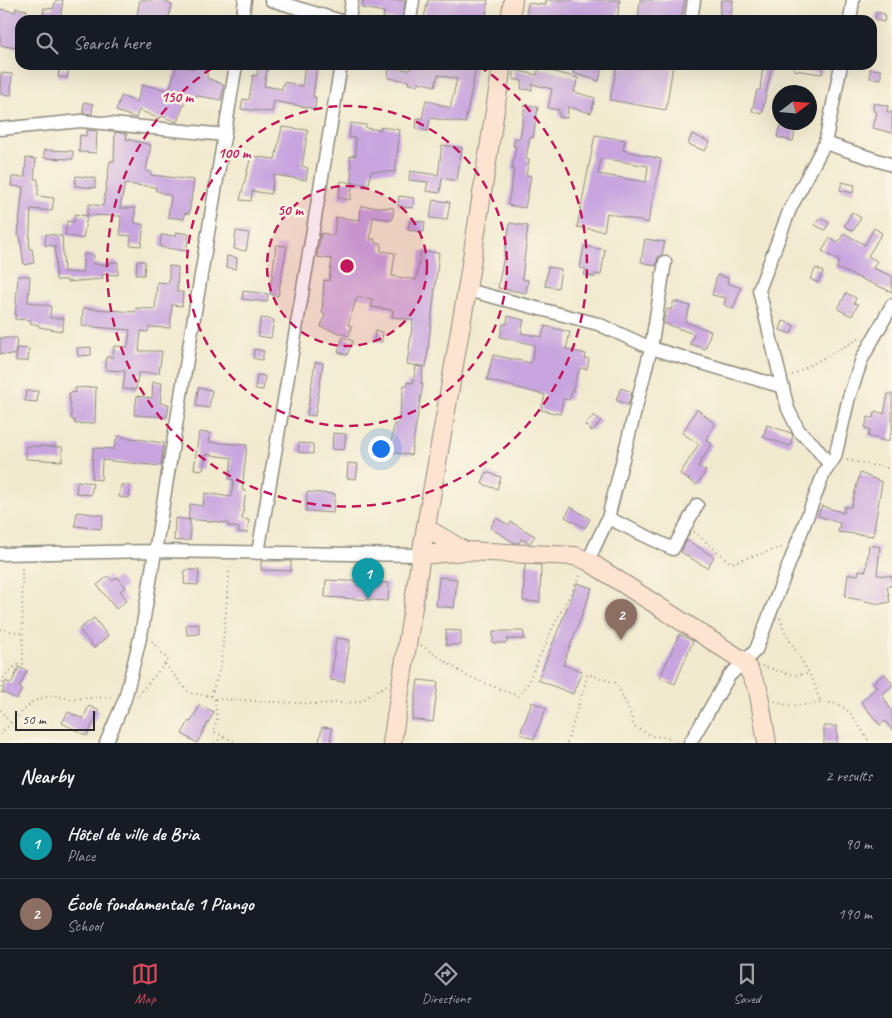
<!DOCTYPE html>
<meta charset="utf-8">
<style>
body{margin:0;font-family:Caveat,sans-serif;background:#20242c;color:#f1f3f6}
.compass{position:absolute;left:772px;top:85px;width:45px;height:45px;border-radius:50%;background:#171b24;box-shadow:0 5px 20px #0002;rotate:74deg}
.scale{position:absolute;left:15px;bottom:12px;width:80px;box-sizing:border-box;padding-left:5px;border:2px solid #2b2b2b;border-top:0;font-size:14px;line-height:18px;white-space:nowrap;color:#2b2b2b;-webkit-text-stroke:4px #fcf5e5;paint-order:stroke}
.you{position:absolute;left:380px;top:448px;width:18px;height:18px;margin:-12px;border:4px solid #fff;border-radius:50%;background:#1a73e8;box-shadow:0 0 0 8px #1a73e833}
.badge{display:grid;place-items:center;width:32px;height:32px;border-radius:50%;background:#d1495b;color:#fff;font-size:16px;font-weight:700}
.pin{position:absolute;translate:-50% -41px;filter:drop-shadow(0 1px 2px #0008)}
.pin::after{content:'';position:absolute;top:26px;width:18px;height:15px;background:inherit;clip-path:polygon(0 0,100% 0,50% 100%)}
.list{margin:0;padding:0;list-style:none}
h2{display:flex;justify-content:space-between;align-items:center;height:65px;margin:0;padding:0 20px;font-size:21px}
h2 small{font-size:16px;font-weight:400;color:#9ea1a6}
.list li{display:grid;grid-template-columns:32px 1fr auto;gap:15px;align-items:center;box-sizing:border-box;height:70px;padding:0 20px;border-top:1px solid #363941}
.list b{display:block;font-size:19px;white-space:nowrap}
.list p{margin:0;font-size:16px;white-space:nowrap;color:#9ea1a6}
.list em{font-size:16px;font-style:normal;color:#9ea1a6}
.icon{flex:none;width:28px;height:28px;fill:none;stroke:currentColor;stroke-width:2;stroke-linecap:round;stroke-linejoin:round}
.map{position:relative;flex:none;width:892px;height:743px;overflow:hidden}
.search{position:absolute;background:#171b24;box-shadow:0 5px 20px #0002;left:15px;right:15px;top:15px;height:55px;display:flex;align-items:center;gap:12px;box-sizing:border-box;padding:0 18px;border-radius:15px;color:#9ea1a6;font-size:19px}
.sheet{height:205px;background:#171b24}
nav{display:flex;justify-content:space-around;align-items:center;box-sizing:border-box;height:70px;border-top:1px solid #363941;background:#171b24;font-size:14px;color:#9ea1a6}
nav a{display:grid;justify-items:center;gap:2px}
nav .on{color:#d1495b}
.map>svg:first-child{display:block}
</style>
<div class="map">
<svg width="892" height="743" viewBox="0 0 892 743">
<rect width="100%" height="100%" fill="#fcf5e5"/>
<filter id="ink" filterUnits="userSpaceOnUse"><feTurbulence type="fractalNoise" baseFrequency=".02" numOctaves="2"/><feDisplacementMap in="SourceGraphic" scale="10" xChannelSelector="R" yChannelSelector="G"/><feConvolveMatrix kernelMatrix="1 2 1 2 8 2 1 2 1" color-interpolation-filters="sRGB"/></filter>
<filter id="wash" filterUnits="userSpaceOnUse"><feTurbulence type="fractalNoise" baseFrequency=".0096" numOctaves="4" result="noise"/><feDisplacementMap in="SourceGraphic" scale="20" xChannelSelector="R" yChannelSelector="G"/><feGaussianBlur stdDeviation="1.12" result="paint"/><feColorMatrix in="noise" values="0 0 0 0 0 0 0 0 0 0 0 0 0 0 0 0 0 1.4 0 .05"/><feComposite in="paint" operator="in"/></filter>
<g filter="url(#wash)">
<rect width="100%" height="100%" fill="#f1eacf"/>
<g id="blocks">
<path fill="#c8a5df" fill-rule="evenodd" d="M56,0H63L60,20L43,17L44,8L53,9Z
M140,0H163L172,5L168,20H136Z
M363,0H405L402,20L383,18L384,12L362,8Z
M428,0H488L485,20L424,18Z
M546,0H620L617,20H560L541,17V20H526L528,3L546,5Z
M640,0H685L681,20H638Z
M721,0H733L730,20H719Z
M16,8L27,10L25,20H20V49L0,45V9L15,12Z
M877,12L885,14L884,22L875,20Z
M177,65L194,69V67H207V78L224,85L221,100L193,95L191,100L186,99L177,122L161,116L160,119L139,110L136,118L116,111L121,96L137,102L142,85L169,90Z
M259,65H268L264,86L282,89L284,82L302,86L305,65H317L313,97H316L315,109L274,101L272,112L241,109L243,99L249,100L253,75L257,76Z
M411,65L476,67L465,123L430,118L428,131L416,129L417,118L422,119L426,100L450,108L457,79L438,75L435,86L418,82L417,85L408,84L409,81L388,78L389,67L410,70Z
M575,65H603L599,81L573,73Z
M617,65L627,68L628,65H673L666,110L610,100Z
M763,65H772L762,114L752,111L757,90H760Z
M794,65H823L822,74L794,70Z
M59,68L69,70L67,78L58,77Z
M539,68L578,78L574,92L595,98L591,113L568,107L567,118L559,117V110L548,108L552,89L532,84V90L521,89L522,81L513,79L515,70L537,75Z
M870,69L881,70V79L870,78Z
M1,73L12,74L11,95L0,94Z
M84,102L93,104L92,114L83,113Z
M874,103L888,106L887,112H892V133L873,128L877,112L873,111Z
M525,105L538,107L533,138L530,137L526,159L529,160L526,175L531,176L525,208L508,205L514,169H512L516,146H513L515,138L520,139Z
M351,123L366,125V128L380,130L381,127L400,130L395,172L371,171L369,185L352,182L350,156L356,155L355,138L349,137Z
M780,126L795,131L793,141L777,137Z
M282,127L308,130L302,166L308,168L306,180L274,175L271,194L252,191L251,201L240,200L251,156L275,159Z
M87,130L97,131L96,153L79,152L80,135L86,136Z
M115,132L127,134L126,139L151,145L146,171L151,172V175L194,180L189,214L185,213L184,219L168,217L171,196L155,190L156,187L125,184L120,208H135V223L144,225L141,246L130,245L131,236L120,235L121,216L87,215L89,204L103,206L110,161H114Z
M692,134L710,142L705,151L688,144Z
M595,135L625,140L623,150L661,159L648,223L607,213L604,231L577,227ZM601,158L648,166L646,182L598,174Z
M442,145L462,148L457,181L442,178L440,193L426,191L428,182L409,180L410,171L438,175Z
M44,150L73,151V159L44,158Z
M26,158L36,159L34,179H38V196L54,198L52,211L31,209L29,249H32L34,263L24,265L20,236H18L23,187L11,186L12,177H25Z
M76,176L95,178V188L75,186Z
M341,181L353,183L350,200L338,198Z
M842,182L855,185L853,193L840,190Z
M399,196L414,198L413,208L398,206Z
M433,200L450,202L447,220L430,218Z
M361,206L394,208L392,220L373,217L370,239H375V243H381V251L395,253L392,276L416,280L421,251L439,253L426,367L407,364L413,320L392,317L393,310L371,307L373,299L357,297L348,325L352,326L349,336L321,327L325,314L322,313L324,280L329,281L332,259L317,257L321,233L334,235L336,217L360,220Z
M852,212L861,218L853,231L844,226Z
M75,214L87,216L83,239L65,235L67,221L74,222Z
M819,218L829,223L825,230L815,225Z
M410,220L425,222L424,232L408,230Z
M510,223L528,226L522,279L528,280L526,293L498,288Z
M874,228L882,233L868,256L877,261L873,268L892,276V292L836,268L839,261L822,251L830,238L838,243L844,233L865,245Z
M236,231L249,233L246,251L234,249Z
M177,232L189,234L186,251L160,247L161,235L176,236Z
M46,234L62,236L64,272L82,273L84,254L94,255L93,264L110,265V262H118V275L103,274L102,279L67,282V280H56L55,246L45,245Z
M645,239L665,242L662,254L658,257L656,266L641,262Z
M276,245L287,246L278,296L270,294Z
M584,246L605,250L601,275L595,274V277L584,275L586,269L580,268Z
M227,256L237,258L236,269L226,267Z
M137,261H145L144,275H136Z
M169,266L178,267L177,292H183L182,306L172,305L170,328L149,327L148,332L141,331L139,351H162L159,373H138L136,390L123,389L125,371L106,370V357H113L114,346L128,347L130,330L82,326L83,308L135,312L136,308L155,309L157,282L169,283Z
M548,267L561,269L558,288L545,286Z
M816,268L823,272L818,283L810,279Z
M717,275L728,278L727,283L741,288L733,309L724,305L726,298L712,295Z
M18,276H30L28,302L51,306L50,318H64L62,331L39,327V325L30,323L31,320L15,319Z
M243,291L268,294L267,302L242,299Z
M846,293L856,298L854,303L858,304L852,316L838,309Z
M674,301L690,306L685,322L711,331L705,349L690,344L694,334L663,323L667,309L671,310Z
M508,316L524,320L521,333L542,337L545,326L570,332L566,349L586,354L585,358L589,359L587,369L580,368L569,400L563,399L560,414L541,410L545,395L487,380L493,355L531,363L535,345L500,337L503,324H507Z
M261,318L274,320L271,338L258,336Z
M783,321L794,325L791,334L780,330Z
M375,331L383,332L382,342L374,341Z
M343,337L353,341L347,355L338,352Z
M0,338H17L15,355L0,354Z
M91,347V355L78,356L77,348Z
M17,348L29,349L28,361H16Z
M254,349L264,351L262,360L253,358Z
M315,362L323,363L315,416L307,415Z
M416,366L423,367L421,384H423L411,455L390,452L394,424H398L404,385L407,386V382L413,383Z
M257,375L265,376L263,390L255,389Z
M153,382L162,383L160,403L169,404L167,417L134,415L137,396L152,398Z
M96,387L95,423L75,424V420H72L69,393L76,392L75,388Z
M198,388L212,390L209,408L196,406Z
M621,388L632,392L628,405L616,400Z
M26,391H38L37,402L25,401Z
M888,394H892V430L888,442L868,436L870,430L865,428L868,417L873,418L875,411L884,414Z
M697,409L715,424L706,440L712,444L698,466L706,471L697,485L680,474L699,444L682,433Z
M594,415L601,421L592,431L585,425Z
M767,425L791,433L793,436L790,446L763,437Z
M199,432L211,433L209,442L247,445L242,490L246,491L242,519L249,520L247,533L238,532L239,528L228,526V523L188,519L190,504L203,506L205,493L231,497L234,480L229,479L232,458L206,454L203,470L194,469Z
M333,433L346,434L344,450L332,449Z
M117,436L164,443L161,466L102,460L101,480L92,479L93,448L114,449Z
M299,443L313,444V454L298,452Z
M26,446L62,447V461L26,459Z
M348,463L358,464L356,479L347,478Z
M486,472L501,477L497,489L482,484Z
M860,473L882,482L873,536L838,532L840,523L818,516L822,506L844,513V507H851Z
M77,481L93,483L91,495L76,493Z
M121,485L130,486L129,498L119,497Z
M307,492L335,494L333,513L306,511Z
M571,507L590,519L585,528L565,517Z
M77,512L103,515L101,529L75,526Z
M175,518L190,520V540L174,541Z
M496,518L509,525L511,522L535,536L530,543L521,539L519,543H515L490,528Z
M687,540L714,557L707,568L681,552Z
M869,545L880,547L877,575L892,576L891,586H887L890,602L880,604L845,597L848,574L858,575L859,570L866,571Z
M261,561H291V571L261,570Z
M525,564L541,565L540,602L523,601Z
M185,570H199L198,585L184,584Z
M108,576L112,581L118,577L126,587L120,591L127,600L116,609L97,585Z
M439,577L457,579L454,608L436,606Z
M326,580L389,583L388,601L325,597Z
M577,583L592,588L563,665L582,671L573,694L538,680Z
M94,618L108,636L94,648L79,629Z
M199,624V634L187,635L186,625Z
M446,630L461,631V645H446Z
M493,631H523L525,639H507V643H493Z
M679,634L693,641L675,684L660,678Z
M336,638L350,640L344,682L331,680Z
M19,667L27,671L19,687L22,689L17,699L2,692L6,681L11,684Z
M885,674L892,683V686L882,694L892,712V730L885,721L880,725L861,702L877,687L873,682Z
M418,680L438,682L433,722L412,719Z
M532,702L546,708L534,739L520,734Z
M200,705L214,712L197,743L182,734L189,721L191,722Z
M89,706L99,711L87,736L62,723L68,712L83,719Z
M824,726H837V743H824Z
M322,727L332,728L330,743H319Z"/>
</g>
</g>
<g filter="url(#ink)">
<use href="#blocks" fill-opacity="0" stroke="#8e8a7d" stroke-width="1"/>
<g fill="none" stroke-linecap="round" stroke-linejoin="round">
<defs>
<path id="street" d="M271,0L338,20
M242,20L245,0
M349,20L352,0
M410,20L413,0
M691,20L694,0
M850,20L853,0
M0,129L81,121L225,135
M825,143L892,165
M467,290L598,324L651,348L783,387
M829,464L814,445L799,431L788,409L759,290L790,209L825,143L841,65
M608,518L673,549L697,505
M258,553L341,65
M0,554L155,551L421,555
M588,561L608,518L651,348L665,262
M106,743L125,699L142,630L236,65
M690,743L729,676L756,650L824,473L835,457L849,397L862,359L892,305"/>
<path id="secondary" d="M510,20L513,0
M426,528L465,551
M421,555L465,551L575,556L588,561L745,662L758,689L767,743
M392,743L421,555L467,290L502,65"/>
</defs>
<use href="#street" stroke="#8e8a7d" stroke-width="15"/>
<use href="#secondary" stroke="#8e8a7d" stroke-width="20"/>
<path stroke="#8e8a7d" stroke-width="2" stroke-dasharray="1 4" stroke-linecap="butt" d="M792,375L860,338
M847,460L892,469
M694,532L731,563L783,547
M780,618L784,631L812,678L821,703
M0,629L21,633
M421,645L467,676L518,696L527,685L555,623L581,574
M165,664L189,693L211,696L215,699L316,704L359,702L388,684
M762,666L793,675L808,674
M0,693L4,677L16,665L23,664L22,566
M138,695L168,660L151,640
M211,696L221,665L230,563
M215,699L217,720L213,731L238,743
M775,701C796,713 823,696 841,706C854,713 861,730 870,743
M0,710L10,722
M0,734L33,701L53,695L70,699L114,697
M214,743L226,736
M567,743L588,674L616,683L630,712L634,727L653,736L672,738L677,742"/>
<use href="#street" stroke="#fff" stroke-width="12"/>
<use href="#secondary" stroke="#fde4d0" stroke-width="18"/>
</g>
</g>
<circle cx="347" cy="266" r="80" fill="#c2185b" fill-opacity=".12"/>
<g fill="none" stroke="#c2185b" stroke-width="2.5" stroke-dasharray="9 6">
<circle cx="347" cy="266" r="80"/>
<circle cx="347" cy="266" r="160"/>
<path d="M479 66A240 240 0 1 1 215 66"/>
</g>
<circle cx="347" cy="266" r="8" fill="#c2185b" stroke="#fcf5e5" stroke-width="2.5"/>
<g font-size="15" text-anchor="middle" font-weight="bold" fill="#c2185b" stroke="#fcf5e5" stroke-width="5" stroke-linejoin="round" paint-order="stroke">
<text x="177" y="102">150 m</text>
<text x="234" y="158">100 m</text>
<text x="290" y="215">50 m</text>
</g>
</svg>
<svg class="compass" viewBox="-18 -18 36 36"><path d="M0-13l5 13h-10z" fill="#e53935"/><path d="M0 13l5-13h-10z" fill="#9ea1a6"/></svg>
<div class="scale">50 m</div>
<div class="you"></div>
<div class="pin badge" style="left:368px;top:599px;background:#0f9aa8">1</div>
<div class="pin badge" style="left:621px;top:640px;background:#8d6e63">2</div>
<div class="search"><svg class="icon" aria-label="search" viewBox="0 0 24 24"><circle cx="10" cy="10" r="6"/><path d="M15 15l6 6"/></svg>Search here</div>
</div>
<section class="sheet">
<h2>Nearby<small>2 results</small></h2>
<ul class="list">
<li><span class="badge" style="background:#0f9aa8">1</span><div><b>Hôtel de ville de Bria</b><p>Place</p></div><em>90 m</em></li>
<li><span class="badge" style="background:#8d6e63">2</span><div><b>École fondamentale 1 Piango</b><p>School</p></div><em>190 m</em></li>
</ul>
</section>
<nav>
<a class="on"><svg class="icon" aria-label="map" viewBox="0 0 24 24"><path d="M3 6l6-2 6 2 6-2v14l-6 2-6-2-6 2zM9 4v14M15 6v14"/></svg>Map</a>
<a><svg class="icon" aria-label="directions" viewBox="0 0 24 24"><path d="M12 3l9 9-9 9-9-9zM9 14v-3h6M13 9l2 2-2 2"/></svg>Directions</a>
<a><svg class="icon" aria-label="saved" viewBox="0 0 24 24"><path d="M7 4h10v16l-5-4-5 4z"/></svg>Saved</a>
</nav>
